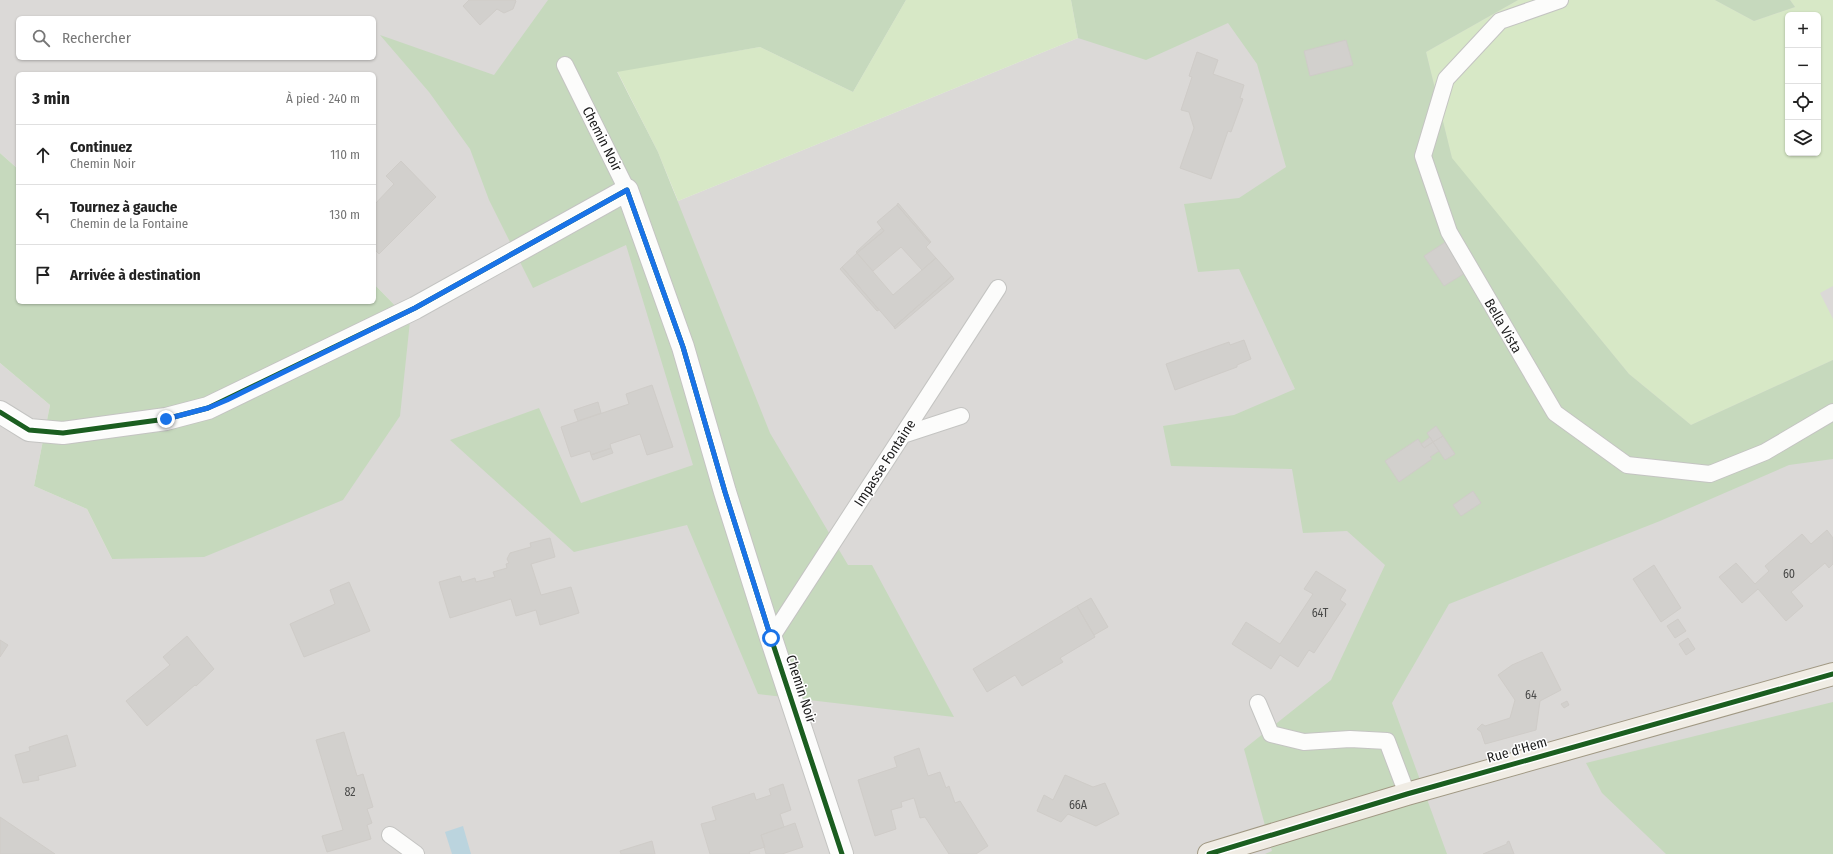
<!DOCTYPE html>
<html lang="fr">
<meta charset="utf-8">
<style>
body{margin:0;font-family:"Fira Sans Condensed",sans-serif;background:#f2f2f2;color:#222}
.controls{position:absolute;right:12px;top:12px;display:grid;overflow:hidden;border-radius:6px;box-shadow:0 1px 3px #0004}
.controls button{width:36px;height:36px;display:grid;place-items:center;padding:0;border:0;border-bottom:1px solid #e0e0e0;background:#fff;color:#222;font:20px sans-serif}
.stop{position:absolute;width:12px;height:12px;margin:-9px;border:3px solid #1a73e8;border-radius:50%;background:#fff}
.stop.end{background:#1a73e8;border-color:#fff;box-shadow:0 1px 4px #0008}
.list{margin:0;padding:0;list-style:none}
h2{display:flex;justify-content:space-between;align-items:center;height:52px;margin:0;padding:0 16px;font-size:17px}
h2 small{font-size:13px;font-weight:400;color:#767676}
.list li{display:grid;grid-template-columns:26px 1fr auto;gap:12px;align-items:center;box-sizing:border-box;height:60px;padding:0 16px;border-top:1px solid #e0e0e0}
.list b{display:block;font-size:15px;white-space:nowrap}
.list p{margin:0;font-size:13px;white-space:nowrap;color:#767676}
.list em{font-size:13px;font-style:normal;color:#767676}
.icon{flex:none;width:22px;height:22px;fill:none;stroke:currentColor;stroke-width:2;stroke-linecap:round;stroke-linejoin:round}
.map{position:relative;flex:none;width:1833px;height:854px;overflow:hidden}
.search{position:absolute;background:#fff;box-shadow:0 1px 3px #0004;left:16px;top:16px;width:360px;height:44px;display:flex;align-items:center;gap:10px;box-sizing:border-box;padding:0 14px;border-radius:6px;color:#767676;font-size:15px}
.panel{position:absolute;background:#fff;box-shadow:0 1px 3px #0004;left:16px;top:72px;width:360px;height:232px;border-radius:6px}
.map>svg:first-child{display:block}
</style>
<div class="map">
<svg width="1833" height="854" viewBox="0 0 1833 854">
<rect width="100%" height="100%" fill="#eceae6"/>
<path fill="#dbd9d7" fill-rule="evenodd" d="M0,0H590L617,71L678,201L1078,38L1132,0H1833V854H0V363L50,405L34,486L87,509L112,559L410,321L374,284V74H18V169L0,153ZM1788,15H1818V153H1788ZM18,18H374V58H18Z"/>
<path fill="#d7e8c6" fill-rule="evenodd" d="M906,0H1071L1078,38L678,201L658,152L617,71L760,47L853,92Z
M1518,0H1715L1754,21L1795,7L1790,0H1833V286L1820,293L1833,319V360L1691,425L1629,374L1452,159L1426,52ZM1788,15H1818V153H1788Z"/>
<path fill="#c6d9bd" d="M548,0H906L853,92L760,47L617,72L658,152L770,433L848,565H872L954,717L758,694L687,525L574,552L450,440L539,408L581,503L693,465L626,245L533,288L489,200L470,149L429,92L380,35L494,75Z
M1071,0H1518L1426,52L1452,158L1629,374L1691,425L1833,360V459L1789,465L1660,521L1449,604L1392,703L1447,854H1265L1272,851L1244,749L1331,680L1385,565L1347,531L1303,533L1292,469L1171,466L1163,426L1234,415L1295,389L1239,269L1198,272L1184,204L1239,198L1286,167L1257,64L1228,23L1146,60L1078,38Z
M1715,0H1790L1795,7L1754,21Z
M0,153L18,169V302H374V284L410,321L400,416L343,500L204,557L112,559L87,509L34,486L50,405L0,363Z
M1833,702V854H1666L1602,793L1586,763Z"/>
<path fill="#bbd4de" d="M463,826L471,854H452L445,832Z"/>
<path fill="#d2d0cd" stroke="#cfccc8" d="M469,0H515L516,1L513,9L504,13L497,9L480,25L463,6Z
M1346,40L1353,65L1310,76L1304,51Z
M1197,52L1218,60L1213,74L1244,85L1240,98L1243,99L1231,132L1228,131L1211,179L1180,168L1194,128L1189,112L1181,110L1192,77L1189,76Z
M401,161L436,197L379,254L374,249V205L394,184L386,176Z
M898,203L931,242L930,243L897,205Z
M897,205L930,243L926,247L936,258L922,270L901,247L873,271L857,253L884,231L877,222Z
M882,228L884,231L857,253L856,252Z
M1450,239L1470,270L1444,286L1424,256Z
M857,253L893,295L936,258L952,276L894,327L842,267Z
M842,267L879,310L877,311L840,269Z
M952,276L954,279L895,329L894,327Z
M1244,340L1251,359L1237,365V367L1175,390L1166,364L1229,342L1230,345Z
M652,385L673,447L647,455L640,434L610,444L611,448L591,455L590,451L571,457L561,427L629,404L626,394Z
M598,402L601,413L578,421L574,410Z
M1436,426L1443,436L1433,442L1427,433Z
M1443,436L1455,454L1445,460L1433,442Z
M1430,437L1433,442L1424,448L1421,444Z
M1418,439L1424,448L1433,442L1439,451L1430,457L1432,459L1399,482L1385,461Z
M611,448L613,453L593,460L591,455Z
M1473,491L1481,503L1461,516L1453,505Z
M1827,530L1833,538V564L1829,568L1825,563L1791,592L1803,606L1786,621L1758,589L1742,603L1719,577L1736,563L1755,584L1769,571L1765,566L1802,534L1811,544Z
M550,538L555,557L531,564L541,595L571,587L579,613L540,625L536,610L516,616L511,599L450,618L439,582L460,576L462,582L475,578L476,582L495,577L493,572L507,568L506,564L509,563L507,559L510,553L531,547L530,543Z
M1654,565L1681,608L1661,622L1633,579Z
M1316,571L1346,590L1340,600L1346,604L1314,653L1309,650L1298,667L1280,655L1271,669L1232,644L1246,622L1280,644L1313,594L1304,589Z
M349,582L370,631L304,657L290,624L335,604L330,590Z
M1091,598L1108,627L1094,635L1077,606Z
M1077,606L1095,637L1060,658L1063,662L1022,686L1015,675L987,692L973,669Z
M1678,619L1686,631L1675,638L1667,626Z
M187,636L214,669L196,686L195,685L147,726L126,701L170,665L163,657Z
M1688,638L1695,649L1686,655L1679,644Z
M0,640L8,645L0,657Z
M1542,652L1561,690L1540,701L1536,730L1485,744L1481,732L1477,729L1482,724L1485,726L1510,718L1515,700L1498,675L1512,665Z
M1567,701L1569,705L1564,708L1561,704Z
M344,732L357,776L363,774L373,807L367,809L372,823L367,825L371,839L327,852L322,836L343,830L316,740Z
M67,735L76,766L38,776L39,780L23,783L15,755L30,751L29,747Z
M919,748L928,776L940,772L946,788L949,786L955,803L960,801L988,846L976,854H949L925,817L920,818L914,798L901,802L902,807L891,810L896,829L875,836L858,780L897,767L894,757Z
M1065,775L1093,787L1105,783L1119,814L1096,826L1068,814L1061,822L1037,811L1044,795L1053,800Z
M783,784L791,810L780,814L784,827L761,835L765,847L749,852L750,854H710L701,824L716,820L712,807L754,793L756,800L771,795L769,789Z
M0,817L55,854H0Z
M795,823L803,847L782,854H766L761,835Z
M652,841L655,854H621L620,851Z
M1509,841L1514,854H1483L1507,844V842Z"/>
<g fill="none" stroke-linecap="round" stroke-linejoin="round">
<defs>
<path id="service" d="M1560,0L1500,21L1446,79L1423,156L1449,232L1555,413L1627,465L1710,474L1765,452L1833,412
M565,65L627,190
M903,435L961,416
M771,638L998,288
M1258,703L1271,734L1304,742L1350,739L1387,741L1407,794
M390,835L416,854"/>
<path id="minor" d="M0,412L29,430L63,433L166,419L208,408L415,308L627,190L683,347L725,492L771,638L842,854"/>
<path id="primary" d="M1209,854L1407,794L1833,674"/>
</defs>
<use href="#service" stroke="#c4c4c2" stroke-width="18"/>
<use href="#minor" stroke="#c4c4c2" stroke-width="24"/>
<use href="#primary" stroke="#a19984" stroke-width="24"/>
<use href="#service" stroke="#fcfcfb" stroke-width="16"/>
<use href="#minor" stroke="#fcfcfb" stroke-width="22"/>
<use href="#primary" stroke="#f0ece4" stroke-width="22"/>
<defs>
<path id="cycleway" d="M0,412L29,430L63,433L166,419L208,408L415,308L627,190L683,347L725,492L771,638L842,854
M1209,854L1407,794L1833,674"/>
</defs>
<use href="#cycleway" stroke="#fff" stroke-width="8"/>
<use href="#cycleway" stroke="#1b5e20" stroke-width="5"/>
</g>
<g fill="none" stroke-linecap="round" stroke-linejoin="round">
<path stroke="#1a73e8" stroke-width="5" d="M166,419L208,408L227,400L415,308L627,190L683,347L725,492L771,638"/>
</g>
<g text-anchor="middle" dominant-baseline="central" stroke-width="3" stroke-linejoin="round" paint-order="stroke">
<g font-size="12" fill="#4a4a49">
<text x="1789" y="574">60</text>
<text x="1320" y="613">64T</text>
<text x="1531" y="695">64</text>
<text x="350" y="792">82</text>
<text x="1078" y="805">66A</text>
</g>
<g font-size="14" fill="#1d1d1d" stroke="#fff">
<text transform="translate(602 139) rotate(63)">Chemin Noir</text>
<text transform="translate(1503 326) rotate(60)">Bella Vista</text>
<text transform="translate(885 463) rotate(-57)">Impasse Fontaine</text>
<text transform="translate(801 689) rotate(72)">Chemin Noir</text>
<text transform="translate(1517 750) rotate(-16)">Rue d'Hem</text>
</g>
</g>
</svg>
<div class="controls">
<button>+</button>
<button>−</button>
<button><svg class="icon" aria-label="locate" viewBox="0 0 24 24"><circle cx="12" cy="12" r="6"/><path d="M12 2v4M12 18v4M2 12h4M18 12h4"/></svg></button>
<button><svg class="icon" aria-label="layers" viewBox="0 0 24 24"><path d="M12 4l9 5-9 5-9-5zM3 14l9 5 9-5"/></svg></button>
</div>
<div class="stop" style="left:771px;top:638px"></div>
<div class="stop end" style="left:166px;top:419px"></div>
<div class="search"><svg class="icon" aria-label="search" viewBox="0 0 24 24"><circle cx="10" cy="10" r="6"/><path d="M15 15l6 6"/></svg>Rechercher</div>
<section class="panel">
<h2>3 min<small>À pied · 240 m</small></h2>
<ul class="list">
<li><svg class="icon" aria-label="ahead" viewBox="0 0 24 24"><path d="M12 20V5M6 11l6-6 6 6"/></svg><div><b>Continuez</b><p>Chemin Noir</p></div><em>110 m</em></li>
<li><svg class="icon" aria-label="left" viewBox="0 0 24 24"><path d="M17 20v-9H6M10 6l-5 5 5 5"/></svg><div><b>Tournez à gauche</b><p>Chemin de la Fontaine</p></div><em>130 m</em></li>
<li><svg class="icon" aria-label="arrive" viewBox="0 0 24 24"><path d="M6 21V4h12l-3 4 3 4H6"/></svg><div><b>Arrivée à destination</b></div></li>
</ul>
</section>
</div>
